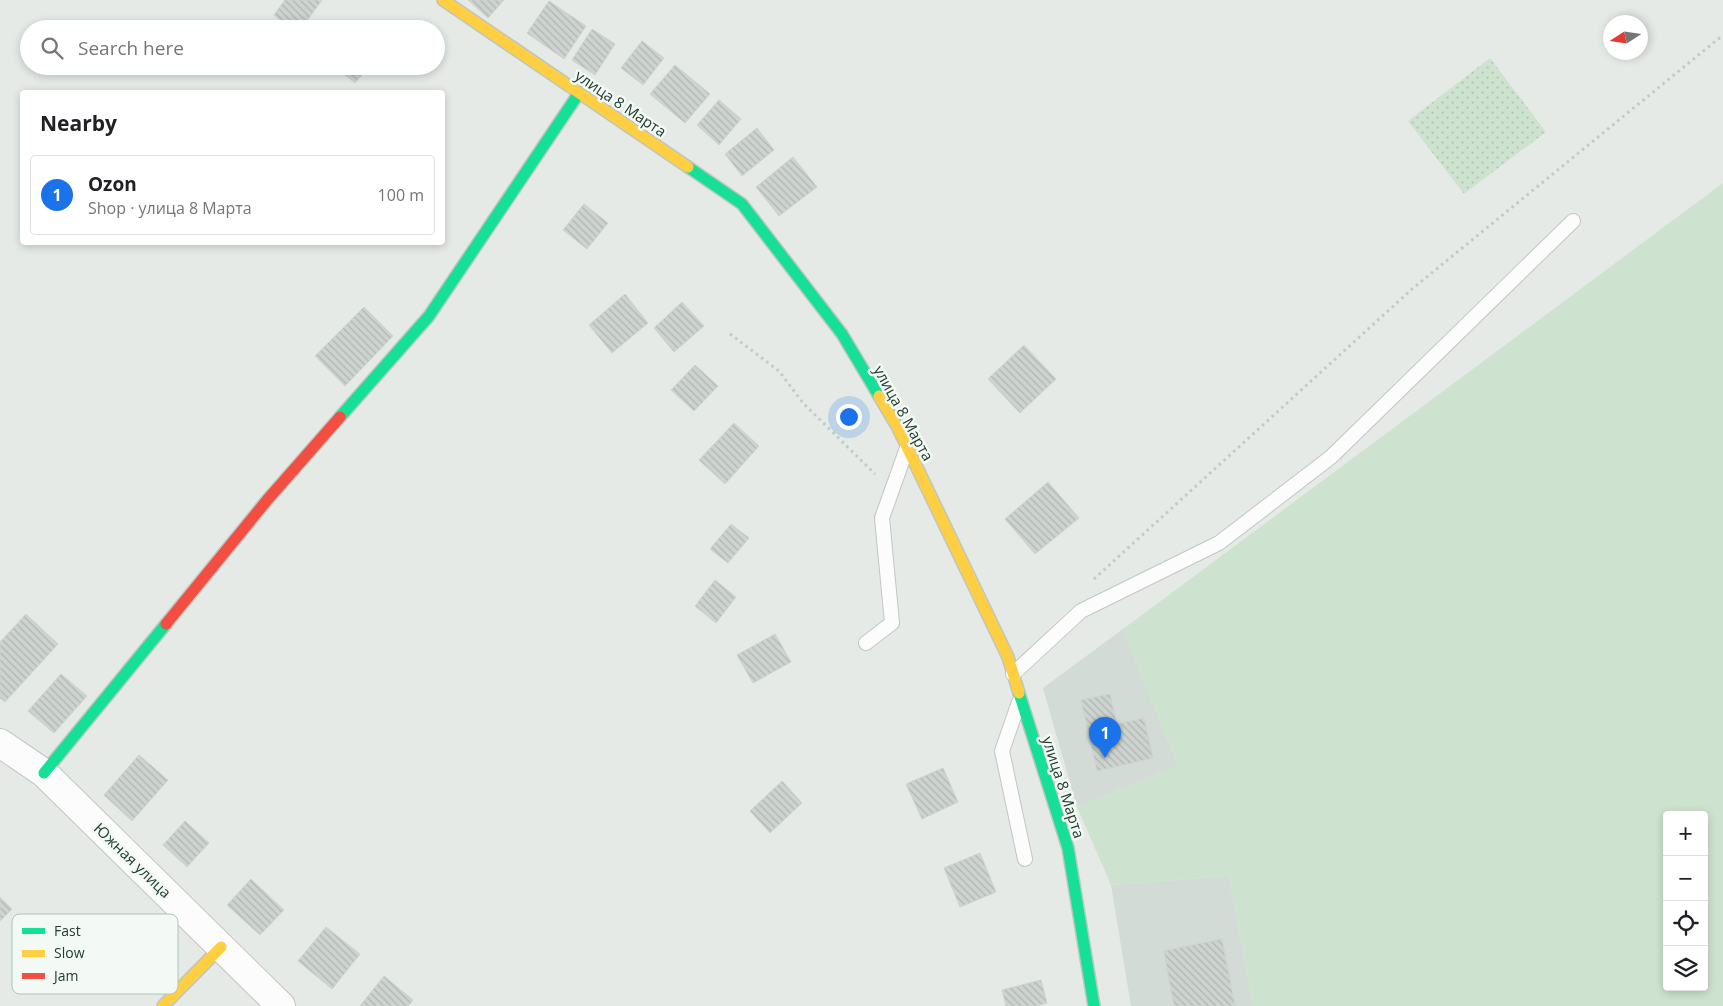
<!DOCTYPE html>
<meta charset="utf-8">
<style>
body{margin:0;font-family:"Open Sans",sans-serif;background:#f2f2f2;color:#202124}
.controls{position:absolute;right:15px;bottom:15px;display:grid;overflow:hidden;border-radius:5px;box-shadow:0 2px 8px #0003}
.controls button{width:45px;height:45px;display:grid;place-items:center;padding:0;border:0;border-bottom:1px solid #e0e0e0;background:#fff;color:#202124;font:25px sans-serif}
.compass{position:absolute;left:1603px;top:15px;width:45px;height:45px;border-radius:50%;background:#fff;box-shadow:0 2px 8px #0003;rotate:258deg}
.you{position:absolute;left:848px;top:416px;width:18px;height:18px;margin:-12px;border:4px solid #fff;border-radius:50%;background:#1a73e8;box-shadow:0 0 0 8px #1a73e833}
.badge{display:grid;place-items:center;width:32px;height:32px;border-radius:50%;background:#1a73e8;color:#fff;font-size:16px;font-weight:700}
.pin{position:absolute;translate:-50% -41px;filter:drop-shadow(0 1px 2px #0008)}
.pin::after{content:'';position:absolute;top:26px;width:18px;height:15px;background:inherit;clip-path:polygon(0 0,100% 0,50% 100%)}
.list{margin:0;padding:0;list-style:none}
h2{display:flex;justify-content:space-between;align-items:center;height:65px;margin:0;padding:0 20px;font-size:21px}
h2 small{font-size:16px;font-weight:400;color:#757577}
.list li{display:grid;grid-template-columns:32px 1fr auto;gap:15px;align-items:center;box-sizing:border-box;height:80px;margin:0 10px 10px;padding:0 10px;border:1px solid #e0e0e0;border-radius:5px}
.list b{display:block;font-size:19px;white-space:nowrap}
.list p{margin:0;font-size:16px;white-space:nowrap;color:#757577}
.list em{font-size:16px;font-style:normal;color:#757577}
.icon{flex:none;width:28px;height:28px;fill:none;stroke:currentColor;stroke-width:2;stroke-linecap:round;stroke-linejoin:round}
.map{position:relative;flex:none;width:1723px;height:1006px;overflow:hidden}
.search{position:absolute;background:#fff;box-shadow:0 2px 8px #0003;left:20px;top:20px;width:425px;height:55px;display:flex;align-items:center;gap:12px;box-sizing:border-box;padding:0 18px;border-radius:28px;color:#757577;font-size:19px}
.panel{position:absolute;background:#fff;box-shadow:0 2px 8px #0003;left:20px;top:90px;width:425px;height:155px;border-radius:5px}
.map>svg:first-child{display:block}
</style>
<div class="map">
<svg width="1723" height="1006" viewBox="0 0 1723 1006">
<defs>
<pattern id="park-dots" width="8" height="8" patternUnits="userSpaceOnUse" patternTransform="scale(1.25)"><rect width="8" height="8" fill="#cee3cf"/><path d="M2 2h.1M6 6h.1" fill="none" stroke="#b1c4b2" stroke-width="1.8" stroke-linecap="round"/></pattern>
<pattern id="building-back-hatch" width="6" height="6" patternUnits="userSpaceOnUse" patternTransform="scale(1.25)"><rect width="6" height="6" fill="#cdd3cf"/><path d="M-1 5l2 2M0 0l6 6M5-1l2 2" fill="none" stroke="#b0b6b2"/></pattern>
</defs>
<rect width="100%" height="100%" fill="#e5eae6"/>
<path fill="#d2dbd5" d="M1123,629L1178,766L1077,807L1043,688Z
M1229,876L1253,1006H1131L1111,885Z"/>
<path fill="url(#park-dots)" d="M1490,58L1546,132L1464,194L1408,121Z"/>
<path fill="#cee3cf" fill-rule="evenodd" d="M1723,183V1006H1253L1229,876L1111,885L1077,807L1178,766L1123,629ZM1667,815H1704V987H1667Z"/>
<path fill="url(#building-back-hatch)" stroke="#cdd3cf" d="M285,0H322L301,29H293L274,15Z
M468,0H504L488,18Z
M549,1L586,26L564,59L527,33Z
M592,29L615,44L595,75L572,60Z
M642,41L664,58L643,85L621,68Z
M675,65L710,94L685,123L650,94Z
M334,66H369L355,83Z
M719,100L741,119L719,145L697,125Z
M757,128L774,150L742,176L725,154Z
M793,157L817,187L779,216L756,187Z
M584,204L608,223L587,249L563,230Z
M625,294L648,323L612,353L589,325Z
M682,302L704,326L674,352L654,328Z
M364,307L393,336L345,386L315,356Z
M1024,345L1056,379L1020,413L988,379Z
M695,365L718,386L694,411L671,390Z
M734,423L759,446L725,484L699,460Z
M1048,482L1079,518L1035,554L1005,519Z
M731,524L749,538L728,563L710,549Z
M715,580L736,597L716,623L695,606Z
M26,614L58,644L5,702L0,698V642Z
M775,634L791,662L753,683L737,655Z
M61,674L87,696L54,733L28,711Z
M1110,694L1117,724L1144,718L1153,758L1097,771L1081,700Z
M139,755L168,780L132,821L104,795Z
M943,768L958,802L922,819L906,784Z
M782,781L802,803L770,833L750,811Z
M185,821L209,843L187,867L163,845Z
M980,853L996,892L960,907L944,868Z
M251,879L284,910L260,935L227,905Z
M0,897L12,909L0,921Z
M326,927L360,954L332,989L298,961Z
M1222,939L1235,1006H1174L1164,951Z
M384,976L413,1000L408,1006H360Z
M1041,980L1047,1003L1037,1006H1006L1002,990Z"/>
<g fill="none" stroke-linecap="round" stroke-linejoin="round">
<defs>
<path id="lane" d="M866,643L892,623L882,518L907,448
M1013,674L1081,611L1219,543L1331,457L1573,221
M1019,702L1002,751L1025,859"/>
<path id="street" d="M0,743L44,773L281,1006"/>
<path id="fast" d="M688,167L742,204L842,334L879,396
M340,417L429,316L579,93
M1019,693L1068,848L1094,1006
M44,773L166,624"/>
<path id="slow" d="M443,0L688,167
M879,396L898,428L1008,657L1019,693
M163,1006L221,947"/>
<path id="jam" d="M166,624L268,499L340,417"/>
</defs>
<use href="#lane" stroke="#c2c7c3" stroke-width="16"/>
<use href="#street" stroke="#c2c7c3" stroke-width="30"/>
<use href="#fast" stroke="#bec6c1" stroke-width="14"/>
<use href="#slow" stroke="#bec6c1" stroke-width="14"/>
<use href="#jam" stroke="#bec6c1" stroke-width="14"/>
<path stroke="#c1cac4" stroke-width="3" stroke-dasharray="2.5 4" stroke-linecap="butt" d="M730,334L779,371L803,403L875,474
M1094,579L1412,289L1723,35"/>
<use href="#lane" stroke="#fbfcfb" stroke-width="14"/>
<use href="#street" stroke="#fbfcfb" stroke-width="28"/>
<use href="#fast" stroke="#16e098" stroke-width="11"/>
<use href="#slow" stroke="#ffcf43" stroke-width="11"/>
<use href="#jam" stroke="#f24e42" stroke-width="11"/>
</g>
<g text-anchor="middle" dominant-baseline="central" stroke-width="5" stroke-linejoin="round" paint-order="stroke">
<g font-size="15" fill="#223e2f" stroke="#f3f9f4">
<text transform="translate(621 103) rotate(34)">улица 8 Марта</text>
<text transform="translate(904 413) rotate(61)">улица 8 Марта</text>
<text transform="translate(1064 787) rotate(72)">улица 8 Марта</text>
<text transform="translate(133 860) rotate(44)">Южная улица</text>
</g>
</g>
<rect x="12" y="914" width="166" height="80" rx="8" fill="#f3f9f4" stroke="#b4c1b9" stroke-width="1"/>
<rect x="22" y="928" width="23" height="6" fill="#16e098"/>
<rect x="22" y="950" width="23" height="7" fill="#ffcf43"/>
<rect x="22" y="973" width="23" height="6" fill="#f24e42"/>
<g font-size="14" fill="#223e2f">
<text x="54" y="936">Fast</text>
<text x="54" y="958">Slow</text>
<text x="54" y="981">Jam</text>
</g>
</svg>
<div class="controls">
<button>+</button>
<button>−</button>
<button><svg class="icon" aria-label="locate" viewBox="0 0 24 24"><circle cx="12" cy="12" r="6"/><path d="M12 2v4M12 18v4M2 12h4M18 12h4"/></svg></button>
<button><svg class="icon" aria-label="layers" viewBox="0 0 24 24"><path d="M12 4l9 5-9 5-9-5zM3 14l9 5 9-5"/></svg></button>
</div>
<svg class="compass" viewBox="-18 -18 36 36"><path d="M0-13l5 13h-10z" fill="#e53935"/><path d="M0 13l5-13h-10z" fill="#757577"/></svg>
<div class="you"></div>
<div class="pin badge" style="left:1105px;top:758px">1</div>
<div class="search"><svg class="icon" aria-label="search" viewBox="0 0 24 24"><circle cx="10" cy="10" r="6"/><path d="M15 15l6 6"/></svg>Search here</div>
<section class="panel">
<h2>Nearby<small></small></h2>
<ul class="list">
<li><span class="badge">1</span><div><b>Ozon</b><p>Shop · улица 8 Марта</p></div><em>100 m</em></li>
</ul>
</section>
</div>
